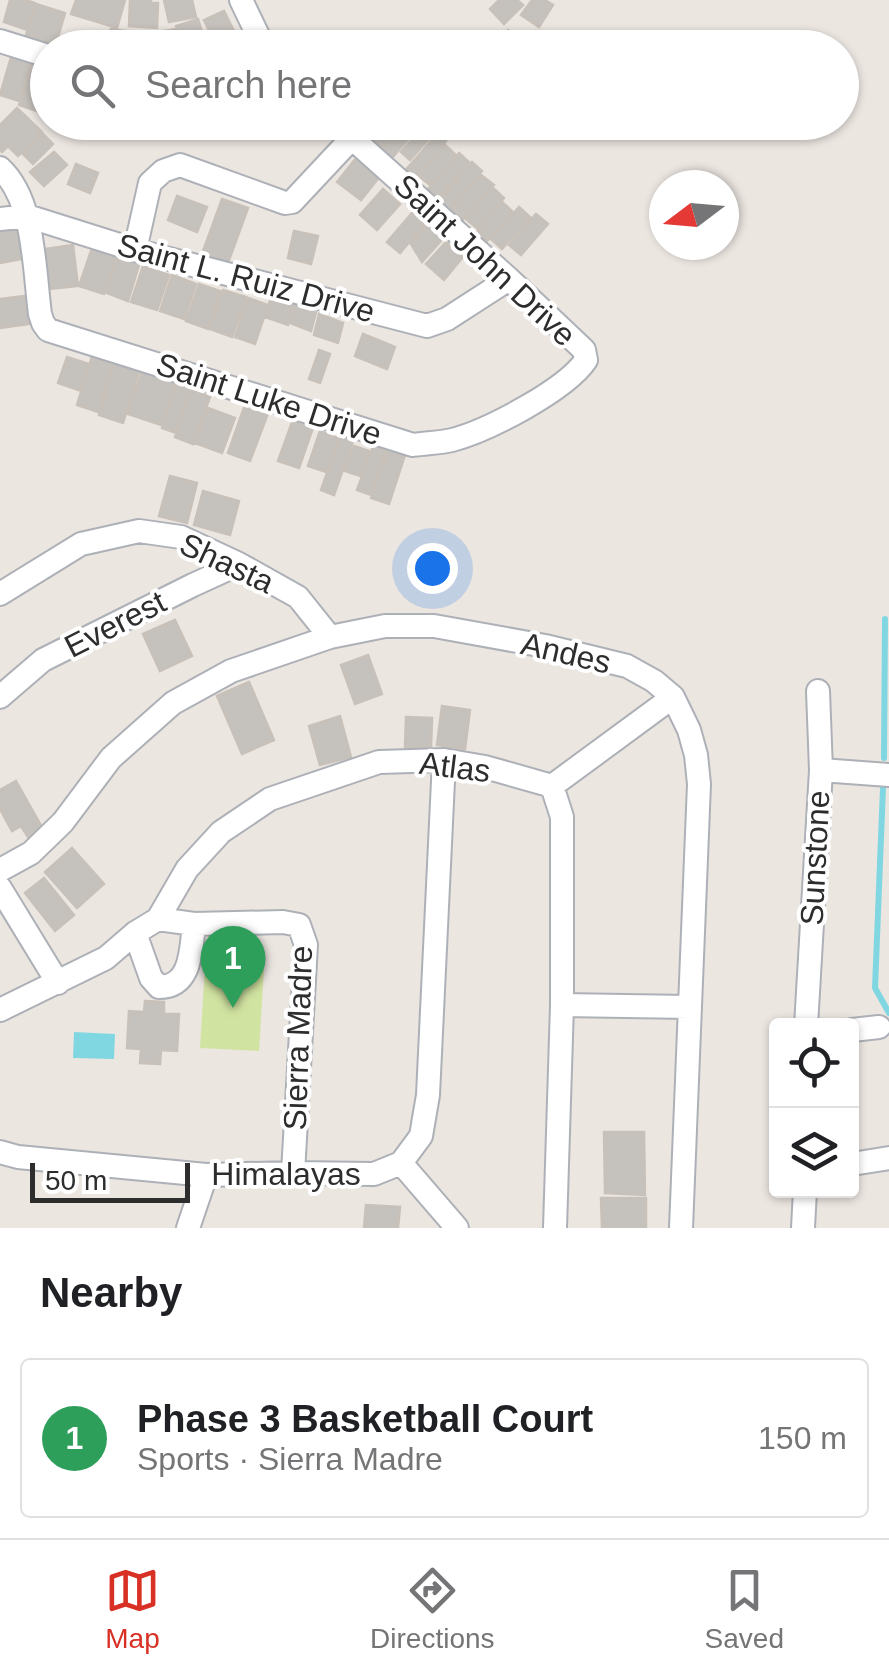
<!DOCTYPE html>
<meta charset="utf-8">
<style>
body{margin:0;font-family:Arial,sans-serif;background:#f6f6f6;color:#202124}
.controls{position:absolute;right:30px;bottom:30px;display:grid;overflow:hidden;border-radius:10px;box-shadow:0 2px 8px #0004}
.controls button{width:90px;height:90px;display:grid;place-items:center;padding:0;border:0;border-bottom:2px solid #e0e0e0;background:#fff;color:#202124;font:50px sans-serif}
.compass{position:absolute;left:649px;top:170px;width:90px;height:90px;border-radius:50%;background:#fff;box-shadow:0 2px 8px #0004;rotate:254deg}
.scale{position:absolute;left:30px;bottom:25px;width:160px;box-sizing:border-box;padding-left:10px;border:5px solid #2d2d2d;border-top:0;font-size:28px;line-height:35px;white-space:nowrap;color:#2d2d2d;-webkit-text-stroke:8px #fff;paint-order:stroke}
.you{position:absolute;left:432px;top:568px;width:35px;height:35px;margin:-25px;border:8px solid #fff;border-radius:50%;background:#1a73e8;box-shadow:0 0 0 15px #1a73e833}
.badge{display:grid;place-items:center;width:65px;height:65px;border-radius:50%;background:#d93025;color:#fff;font-size:32px;font-weight:700}
.pin{position:absolute;translate:-50% -82px;filter:drop-shadow(0 2px 5px #0008)}
.pin::after{content:'';position:absolute;top:52px;width:35px;height:30px;background:inherit;clip-path:polygon(0 0,100% 0,50% 100%)}
.list{margin:0;padding:0;list-style:none}
h2{display:flex;justify-content:space-between;align-items:center;height:130px;margin:0;padding:0 40px;font-size:42px}
h2 small{font-size:32px;font-weight:400;color:#757577}
.list li{display:grid;grid-template-columns:65px 1fr auto;gap:30px;align-items:center;box-sizing:border-box;height:160px;margin:0 20px 20px;padding:0 20px;border:2px solid #e0e0e0;border-radius:10px}
.list b{display:block;font-size:38px;white-space:nowrap}
.list p{margin:0;font-size:32px;white-space:nowrap;color:#757577}
.list em{font-size:32px;font-style:normal;color:#757577}
.icon{flex:none;width:55px;height:55px;fill:none;stroke:currentColor;stroke-width:2;stroke-linecap:round;stroke-linejoin:round}
.map{position:relative;flex:none;width:889px;height:1228px;overflow:hidden}
.search{position:absolute;background:#fff;box-shadow:0 2px 8px #0004;left:30px;right:30px;top:30px;height:110px;display:flex;align-items:center;gap:25px;box-sizing:border-box;padding:0 35px;border-radius:55px;color:#757577;font-size:38px}
.sheet{height:310px;background:#fff}
nav{display:flex;justify-content:space-around;align-items:center;box-sizing:border-box;height:140px;border-top:2px solid #e0e0e0;background:#fff;font-size:28px;color:#757577}
nav a{display:grid;justify-items:center;gap:5px}
nav .on{color:#d93025}
.map>svg:first-child{display:block}
</style>
<div class="map">
<svg width="889" height="1228" viewBox="0 0 889 1228">
<rect width="100%" height="100%" fill="#ece6e1"/>
<path fill="#d1e3a1" d="M205,965L264,969L259,1051L200,1048Z"/>
<path fill="#80d7e2" d="M74,1032L115,1034L114,1059L73,1058Z"/>
<g fill="none" stroke-linecap="round" stroke-linejoin="round">
<path stroke="#80d7e2" stroke-width="6" d="M884,758L885,619
M883,788L875,988L889,1013"/>
</g>
<path fill="#c5c1bc" stroke="#c8c1ba" stroke-width="2.5" d="M10,0H25L35,3L27,30L4,22Z
M76,0H125L117,28L71,14Z
M130,0H151V3H158L157,28L129,26Z
M164,0H192L196,17L169,22Z
M499,0H517L523,5L504,24L490,9Z
M532,0H545L553,5L539,27L521,15Z
M36,4L65,13L56,44L26,35Z
M224,11L237,37L217,47L204,20Z
M198,19L207,48H182L176,26Z
M111,29L149,34L150,48H109Z
M176,29L179,48H155L152,33Z
M508,30L525,42L521,48H497Z
M11,57L31,63L19,101L0,95Z
M32,66L48,71V105L45,114L19,105Z
M17,108L42,132L18,156L8,146L2,152L0,150V125Z
M382,122H401L380,148L369,138Z
M403,122H423L391,159L380,150Z
M426,124L435,132L410,160L401,152Z
M438,133L446,141L413,180L404,172Z
M43,134L53,144L33,164L23,154Z
M445,145L456,155L430,185L419,176Z
M54,152L67,165L44,186L30,172Z
M459,153L469,162L434,203L424,194Z
M357,157L381,175L361,200L337,182Z
M472,162L482,171L447,212L437,203Z
M76,164L98,173L90,193L68,184Z
M481,175L494,185L459,224L448,214Z
M493,188L504,198L478,229L466,219Z
M383,189L400,204L377,230L360,215Z
M177,196L207,207L197,232L168,220Z
M222,199L248,208L228,263L202,254Z
M502,202L513,212L487,241L477,232Z
M519,207L530,217L502,249L491,239Z
M412,213L425,224L400,253L387,242Z
M536,214L548,224L521,255L509,245Z
M430,221L446,235L422,262L411,244Z
M22,227L27,258L0,263V231Z
M294,231L318,236L311,264L288,258Z
M446,242L463,257L444,280L426,264Z
M73,245L78,286L50,289L45,249Z
M92,248L116,257L104,294L79,286Z
M118,258L139,265L128,301L107,293Z
M143,266L169,275L157,310L131,302Z
M172,275L196,284L184,319L160,311Z
M199,284L220,291L208,329L186,321Z
M223,290L246,297L232,337L210,329Z
M25,296L29,324L0,328V299Z
M271,297L294,304L288,325L265,317Z
M248,298L268,305L255,344L235,337Z
M295,305L316,312L311,331L290,323Z
M319,314L343,323L338,343L314,335Z
M363,334L395,347L387,369L355,356Z
M319,350L330,354L320,383L309,379Z
M93,353L114,360L98,412L77,405Z
M67,357L89,364L81,391L58,383Z
M116,360L140,368L123,423L99,415Z
M143,368L177,380L161,425L128,414Z
M178,381L191,386L176,433L162,428Z
M192,390L210,397L193,444L175,437Z
M247,399L270,408L250,461L228,453Z
M208,408L235,418L222,453L195,443Z
M294,417L314,425L299,468L278,461Z
M320,431L338,438L326,472L308,466Z
M341,433L354,438L334,495L321,490Z
M391,443L407,449L389,504L371,498Z
M374,444L387,449L371,495L357,490Z
M354,446L369,451L360,476L345,471Z
M170,476L197,483L187,523L159,516Z
M203,491L239,501L230,535L194,525Z
M175,620L192,656L160,671L143,634Z
M368,655L382,694L355,704L341,665Z
M249,682L274,740L242,754L217,696Z
M442,706L470,710L465,749L437,745Z
M340,716L351,757L320,765L309,726Z
M406,717L432,718L431,748L405,747Z
M16,781L43,829L28,837L21,826L12,831L0,809V790Z
M72,848L104,884L77,908L45,872Z
M44,878L74,915L55,931L25,893Z
M145,1001L164,1002V1014H179L177,1051L161,1050L160,1064L140,1063L141,1049L127,1048L129,1011L144,1012Z
M604,1132H644L645,1195L605,1193Z
M601,1198H646V1228H602Z
M366,1205L400,1207L398,1228H364Z"/>
<g fill="none" stroke-linecap="round" stroke-linejoin="round">
<defs>
<path id="minor" d="M241,0L264,48
M0,41L48,56
M0,168C35,200 34,269 40,314L43,323L48,330L413,445C426,443 440,443 452,440C487,431 566,390 586,360L584,350L509,279L334,122
M0,219L27,216L135,250L427,326L447,319L509,279
M135,250L150,183L163,171L180,165L285,203L292,202L352,138
M0,594L81,544L139,531L181,537L239,564L298,597L330,637
M0,697L43,660L193,585L239,564
M821,770L889,775
M552,786L673,697
M0,870L31,853L63,822L111,758L173,703L231,671L330,637L385,626H434L545,646L627,666L654,681L673,697L689,730L696,755L699,784L681,1228
M0,888L58,983
M158,919L194,924L283,922L299,925L306,945L293,1173
M135,933L151,978L159,987C192,987 191,949 194,924
M562,1005L689,1007
M0,1010L106,958L135,933L158,919L187,869L221,832L270,799L379,762L444,760L485,767L552,786L562,817V1005L555,1228
M806,1026L821,770L818,691
M852,1030L879,1027
M0,1152L18,1157L206,1175L293,1173L374,1174L401,1163L421,1136L428,1095L444,760
M401,1163L457,1228
M852,1164L889,1158
M188,1228L206,1175
M803,1228L805,1190"/>
</defs>
<use href="#minor" stroke="#adb1b7" stroke-width="26"/>
<use href="#minor" stroke="#fff" stroke-width="22"/>
</g>
<g text-anchor="middle" dominant-baseline="central" stroke-width="8" stroke-linejoin="round" paint-order="stroke">
<g font-size="32" fill="#2d2d2d" stroke="#fff">
<text transform="translate(485 260) rotate(43)">Saint John Drive</text>
<text transform="translate(246 278) rotate(15)">Saint L. Ruiz Drive</text>
<text transform="translate(269 399) rotate(18)">Saint Luke Drive</text>
<text transform="translate(227 563) rotate(25)">Shasta</text>
<text transform="translate(115 624) rotate(-27)">Everest</text>
<text transform="translate(566 653) rotate(13)">Andes</text>
<text transform="translate(455 767) rotate(7)">Atlas</text>
<text transform="translate(815 858) rotate(-87)">Sunstone</text>
<text transform="translate(298 1038) rotate(-88)">Sierra Madre</text>
<text x="286" y="1174">Himalayas</text>
</g>
</g>
</svg>
<div class="controls">
<button><svg class="icon" aria-label="locate" viewBox="0 0 24 24"><circle cx="12" cy="12" r="6"/><path d="M12 2v4M12 18v4M2 12h4M18 12h4"/></svg></button>
<button><svg class="icon" aria-label="layers" viewBox="0 0 24 24"><path d="M12 4l9 5-9 5-9-5zM3 14l9 5 9-5"/></svg></button>
</div>
<svg class="compass" viewBox="-18 -18 36 36"><path d="M0-13l5 13h-10z" fill="#e53935"/><path d="M0 13l5-13h-10z" fill="#757577"/></svg>
<div class="scale">50 m</div>
<div class="you"></div>
<div class="pin badge" style="left:233px;top:1008px;background:#2e9e5b">1</div>
<div class="search"><svg class="icon" aria-label="search" viewBox="0 0 24 24"><circle cx="10" cy="10" r="6"/><path d="M15 15l6 6"/></svg>Search here</div>
</div>
<section class="sheet">
<h2>Nearby<small></small></h2>
<ul class="list">
<li><span class="badge" style="background:#2e9e5b">1</span><div><b>Phase 3 Basketball Court</b><p>Sports · Sierra Madre</p></div><em>150 m</em></li>
</ul>
</section>
<nav>
<a class="on"><svg class="icon" aria-label="map" viewBox="0 0 24 24"><path d="M3 6l6-2 6 2 6-2v14l-6 2-6-2-6 2zM9 4v14M15 6v14"/></svg>Map</a>
<a><svg class="icon" aria-label="directions" viewBox="0 0 24 24"><path d="M12 3l9 9-9 9-9-9zM9 14v-3h6M13 9l2 2-2 2"/></svg>Directions</a>
<a><svg class="icon" aria-label="saved" viewBox="0 0 24 24"><path d="M7 4h10v16l-5-4-5 4z"/></svg>Saved</a>
</nav>
